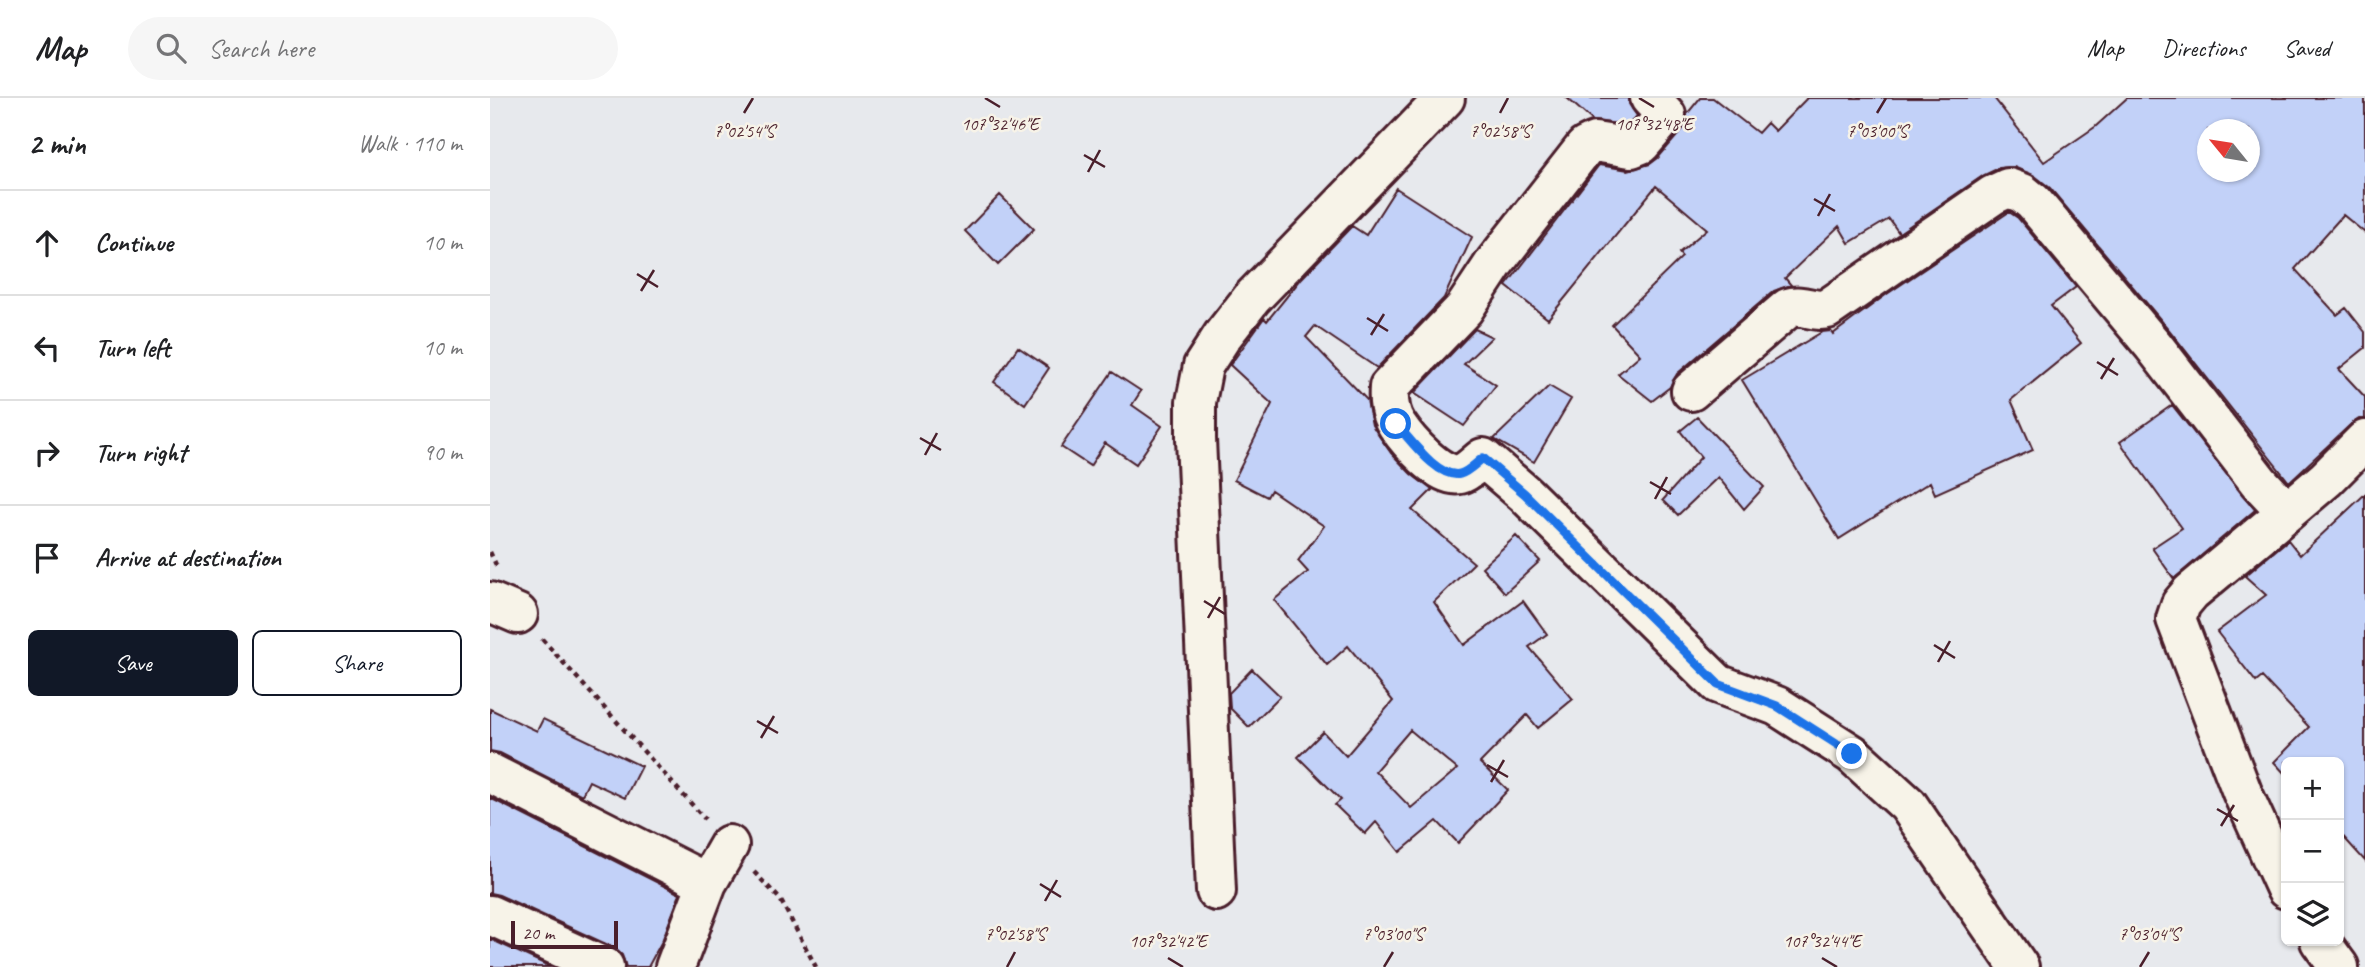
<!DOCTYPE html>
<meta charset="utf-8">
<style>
body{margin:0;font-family:Caveat,sans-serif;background:#f6f6f6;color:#202124}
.controls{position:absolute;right:21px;bottom:21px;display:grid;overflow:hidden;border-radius:10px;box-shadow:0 2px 5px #0004}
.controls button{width:63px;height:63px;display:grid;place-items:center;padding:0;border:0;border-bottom:2px solid #e0e0e0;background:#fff;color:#202124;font:35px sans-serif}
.compass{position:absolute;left:1707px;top:21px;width:63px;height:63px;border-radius:50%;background:#fff;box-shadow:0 2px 5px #0004;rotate:300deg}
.scale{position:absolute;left:21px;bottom:18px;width:107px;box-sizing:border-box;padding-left:7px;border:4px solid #4a1f2b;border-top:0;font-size:19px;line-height:24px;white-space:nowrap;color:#4a1f2b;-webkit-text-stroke:5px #f7f3e8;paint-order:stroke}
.stop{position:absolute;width:21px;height:21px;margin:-16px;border:5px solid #1a73e8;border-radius:50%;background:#fff}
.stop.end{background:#1a73e8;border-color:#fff;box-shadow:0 2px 7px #0008}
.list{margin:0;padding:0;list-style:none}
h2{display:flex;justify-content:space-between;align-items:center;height:91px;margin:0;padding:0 28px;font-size:30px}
h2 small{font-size:23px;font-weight:400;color:#757577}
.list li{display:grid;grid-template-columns:46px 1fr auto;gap:21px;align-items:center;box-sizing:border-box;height:105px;padding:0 28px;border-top:2px solid #e0e0e0}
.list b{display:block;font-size:26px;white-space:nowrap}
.list em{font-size:23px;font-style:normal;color:#757577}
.actions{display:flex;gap:14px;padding:21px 28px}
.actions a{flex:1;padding:16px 0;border:2px solid #111827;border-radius:10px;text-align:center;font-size:24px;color:#111827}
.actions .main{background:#111827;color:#fff}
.icon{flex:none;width:38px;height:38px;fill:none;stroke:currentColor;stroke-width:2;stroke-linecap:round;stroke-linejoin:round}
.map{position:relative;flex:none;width:1875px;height:869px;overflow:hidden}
header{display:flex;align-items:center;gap:42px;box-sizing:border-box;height:98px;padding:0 35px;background:#fff;border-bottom:2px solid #e0e0e0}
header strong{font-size:33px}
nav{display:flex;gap:38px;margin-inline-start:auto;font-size:24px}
.search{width:490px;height:63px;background:#f6f6f6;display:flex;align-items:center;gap:18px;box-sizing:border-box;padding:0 24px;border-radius:38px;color:#757577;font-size:26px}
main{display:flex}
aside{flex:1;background:#fff}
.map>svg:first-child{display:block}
</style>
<header>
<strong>Map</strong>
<div class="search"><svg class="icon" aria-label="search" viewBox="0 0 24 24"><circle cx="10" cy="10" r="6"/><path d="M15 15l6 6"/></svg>Search here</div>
<nav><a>Map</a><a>Directions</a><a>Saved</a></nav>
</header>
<main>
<aside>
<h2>2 min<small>Walk · 110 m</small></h2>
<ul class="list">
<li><svg class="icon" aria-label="ahead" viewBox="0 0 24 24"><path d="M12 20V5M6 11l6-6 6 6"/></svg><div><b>Continue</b></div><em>10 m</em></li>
<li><svg class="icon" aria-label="left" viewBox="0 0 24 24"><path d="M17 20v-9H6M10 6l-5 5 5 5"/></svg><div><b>Turn left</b></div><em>10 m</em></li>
<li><svg class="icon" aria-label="right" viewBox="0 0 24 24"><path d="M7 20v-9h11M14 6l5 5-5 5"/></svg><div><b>Turn right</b></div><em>90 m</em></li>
<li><svg class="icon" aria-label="arrive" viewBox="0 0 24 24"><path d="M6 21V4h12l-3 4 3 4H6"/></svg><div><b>Arrive at destination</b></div></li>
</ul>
<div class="actions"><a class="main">Save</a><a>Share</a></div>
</aside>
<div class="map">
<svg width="1875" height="869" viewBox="0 0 1875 869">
<rect width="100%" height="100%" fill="#e7e9ed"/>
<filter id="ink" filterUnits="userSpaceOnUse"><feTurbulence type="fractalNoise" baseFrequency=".0143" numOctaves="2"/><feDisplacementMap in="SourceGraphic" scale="14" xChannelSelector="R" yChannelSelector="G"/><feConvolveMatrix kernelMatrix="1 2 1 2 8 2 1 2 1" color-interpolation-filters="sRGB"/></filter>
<g filter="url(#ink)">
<path fill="#c2d1f8" stroke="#4a1f2b" stroke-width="2" fill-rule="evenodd" d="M1077,0H1139V6L1147,18L1138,27L1103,23Z
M1210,0H1223L1268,35L1277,25L1285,33L1317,0H1504L1554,64L1605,29L1637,0H1875V135L1853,117L1805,171L1847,217L1856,210L1875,234V250L1849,271L1875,299V321H1869L1860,327L1799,384L1680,233L1560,90L1545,78L1524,69L1509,70L1494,77L1409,135L1399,121L1359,145L1349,128L1295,180L1301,187L1284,193L1187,276L1180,289L1162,303L1128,276L1150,257L1122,227L1192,159L1189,155L1217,131L1166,88L1058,221L1016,188L1109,67L1138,72L1160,66L1168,60L1193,31L1197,16ZM1718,32H1760V74H1718Z
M906,90L982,139L954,200L887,270L825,228L816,239L877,302L882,327L901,355L921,376L942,392L922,412L984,465L944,504L974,547L1033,503L1057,536L1039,549L1083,601L1048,630L1037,617L990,665L1018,692L968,745L947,723L910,754L886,724L875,736L845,707L851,702L808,659L833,634L856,658L903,603L858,548L837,567L784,502L818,474L808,463L834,428L781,392L777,399L744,382L782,306L740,267L774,220L777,223L811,181L862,128L876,137ZM920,632L967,671L921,710L885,673Z
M510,97L544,131L508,167L475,133Z
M1519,114L1528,120L1586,189L1561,208L1591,245L1521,302L1543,352L1445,396L1440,384L1349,441L1252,282L1332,234L1341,233L1343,236L1397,196Z
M985,231L1002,239L974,266L1006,287L974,328L924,295Z
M528,249L559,270L535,306L504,284Z
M622,274L651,293L642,307L672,328L646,366L615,345L600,368L571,349Z
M1059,288L1081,301L1044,364L1004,341Z
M1682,307L1765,412L1684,481L1662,450L1692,430L1630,344Z
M1207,319L1274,389L1254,411L1228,379L1188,417L1173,402L1211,359L1190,333Z
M1875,396V763L1849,734V664H1796V677L1784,664L1819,629L1772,579L1766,584L1727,534L1776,497L1755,478L1798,442L1810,457Z
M1026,438L1050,463L1015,495L992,469Z
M762,571L790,598L759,629L740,610L739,595Z
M0,611L47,633L53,621L151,668L135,700L99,683L92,697L10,655L0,653Z
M0,700L190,796L172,843L158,869H136L132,857L123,849L9,797L0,795Z
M0,841L61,869H0Z"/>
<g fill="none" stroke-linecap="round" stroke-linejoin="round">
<defs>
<path id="minor" d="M1160,0L1176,17L1151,46L1141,50L1105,44L1095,49L1005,164L974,211L899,289C898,303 899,315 907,327C917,342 950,381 970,376C978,374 986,365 993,360L1035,396L1228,586L1287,608L1362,656L1418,707L1529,869
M1201,293L1298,210C1314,205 1324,215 1337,211L1503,97L1518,90L1532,95L1543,104L1663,247L1769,384L1797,414L1836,381L1875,342
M0,504L28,516
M0,675L217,785
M1796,791L1752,694L1686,521L1691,506L1701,494L1797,414
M726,793L706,341V304L713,268L733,237L762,200L955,0
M0,817L114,869
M1830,843L1849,869
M185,869L217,785L239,747"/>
</defs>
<use href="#minor" stroke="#4a1f2b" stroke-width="44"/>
<path stroke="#4a1f2b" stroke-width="4.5" stroke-dasharray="5 5" stroke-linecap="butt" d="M0,454L7,469
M52,541L215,721
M264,774L290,801L326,869"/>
<use href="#minor" stroke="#f7f3e8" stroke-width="38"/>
</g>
</g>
<g fill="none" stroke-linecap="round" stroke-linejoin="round" filter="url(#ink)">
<path stroke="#1a73e8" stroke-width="9" d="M906,326C920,341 948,381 970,376C978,374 986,365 993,360L1035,396L1228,586L1287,608L1362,656"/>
</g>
<path fill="none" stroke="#4a1f2b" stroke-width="2.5" d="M495,0L510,9M1149,0L1164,9M254,15L263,0M1010,15L1018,0M1387,15L1396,0M594,57L615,69M598,74L610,52M1324,101L1345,113M1328,118L1340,96M147,176L168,189M151,193L164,172M877,220L898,233M881,237L894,216M1607,264L1628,277M1611,281L1624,260M430,340L451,352M435,357L447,335M1160,384L1181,396M1165,401L1177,379M714,503L735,516M718,520L730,499M1444,547L1465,560M1448,564L1460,543M267,623L288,635M271,640L284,618M997,667L1018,679M1001,684L1014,662M1727,711L1748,723M1731,728L1744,707M550,786L571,799M555,803L567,782M678,860L693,869M1332,860L1347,869M517,869L525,854M894,869L903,854M1650,869L1659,854"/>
<g font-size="18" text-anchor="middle" fill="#4a1f2b" stroke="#f7f3e8" stroke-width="5" stroke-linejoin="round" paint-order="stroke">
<text x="510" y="32">107°32'46"E</text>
<text x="1164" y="32">107°32'48"E</text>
<text x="254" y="39">7°02'54"S</text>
<text x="1010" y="39">7°02'58"S</text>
<text x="1387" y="39">7°03'00"S</text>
<text x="525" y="842">7°02'58"S</text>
<text x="903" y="842">7°03'00"S</text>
<text x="1659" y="842">7°03'04"S</text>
<text x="678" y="849">107°32'42"E</text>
<text x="1332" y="849">107°32'44"E</text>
</g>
</svg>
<div class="controls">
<button>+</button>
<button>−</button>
<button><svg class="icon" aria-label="layers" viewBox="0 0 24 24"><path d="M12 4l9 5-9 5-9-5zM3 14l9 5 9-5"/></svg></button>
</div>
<svg class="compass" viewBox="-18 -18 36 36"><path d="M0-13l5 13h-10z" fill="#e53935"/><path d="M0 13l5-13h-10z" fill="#757577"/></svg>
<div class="scale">20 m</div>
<div class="stop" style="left:906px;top:326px"></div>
<div class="stop end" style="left:1362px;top:656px"></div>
</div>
</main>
